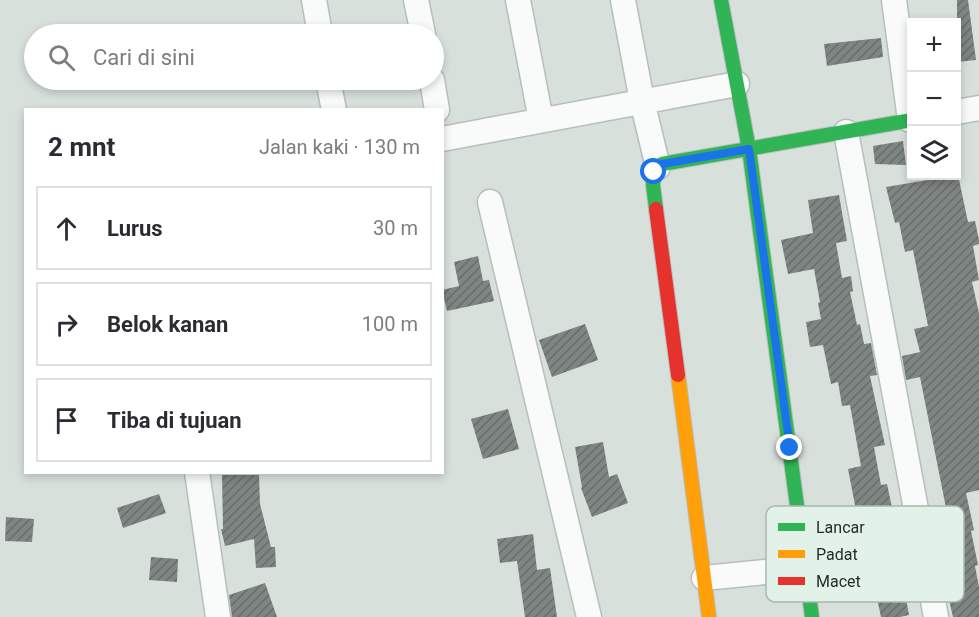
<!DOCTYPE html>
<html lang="id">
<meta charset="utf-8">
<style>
body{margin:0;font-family:Roboto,sans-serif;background:#f7f7f7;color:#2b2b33}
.controls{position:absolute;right:18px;top:18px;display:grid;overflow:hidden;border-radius:0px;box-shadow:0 3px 9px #0003}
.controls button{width:54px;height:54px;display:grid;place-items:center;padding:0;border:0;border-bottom:2px solid #e1e1e2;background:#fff;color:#2b2b33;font:30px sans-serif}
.stop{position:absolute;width:18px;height:18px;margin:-14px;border:4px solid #1a73e8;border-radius:50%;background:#fff}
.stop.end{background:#1a73e8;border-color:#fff;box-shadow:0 2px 6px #0008}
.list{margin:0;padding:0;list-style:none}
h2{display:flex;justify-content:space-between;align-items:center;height:78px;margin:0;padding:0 24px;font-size:26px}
h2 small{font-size:20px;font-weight:400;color:#7c7c81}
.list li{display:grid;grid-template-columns:39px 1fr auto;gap:18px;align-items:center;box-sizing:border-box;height:84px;margin:0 12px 12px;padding:0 12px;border:2px solid #e1e1e2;border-radius:0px}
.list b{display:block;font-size:22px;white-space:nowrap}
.list em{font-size:20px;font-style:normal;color:#7c7c81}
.icon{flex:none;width:33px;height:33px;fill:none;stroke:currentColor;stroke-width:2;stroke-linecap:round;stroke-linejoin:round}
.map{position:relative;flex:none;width:979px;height:617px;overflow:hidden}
.search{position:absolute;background:#fff;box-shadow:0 3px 9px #0003;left:24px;top:24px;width:420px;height:66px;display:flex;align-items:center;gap:15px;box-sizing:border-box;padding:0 21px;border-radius:33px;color:#7c7c81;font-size:22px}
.panel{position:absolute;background:#fff;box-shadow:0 3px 9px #0003;left:24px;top:108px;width:420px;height:366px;border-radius:0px}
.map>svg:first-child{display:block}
</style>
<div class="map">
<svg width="979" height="617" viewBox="0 0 979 617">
<defs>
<pattern id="building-hatch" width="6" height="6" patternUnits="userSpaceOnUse" patternTransform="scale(1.5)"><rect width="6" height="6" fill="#7f8582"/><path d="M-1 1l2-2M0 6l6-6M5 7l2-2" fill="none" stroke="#686d6a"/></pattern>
</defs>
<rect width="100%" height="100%" fill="#d8e0dc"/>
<path fill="url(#building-hatch)" d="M957,0H968L976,60L957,62Z
M881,38L883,57L827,66L824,44Z
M903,141L906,165L875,164L873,146Z
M958,175L968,222L975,221L979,240V244L973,246L979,280L972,282L979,313V490L966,493L974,530L971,531L978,565L975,566L979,587V617H953L949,600H947L939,557L951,554L943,519L948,518L920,377L906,380L902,356L920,352L914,329L928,326L913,250L905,252L899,222L895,223L886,187Z
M839,195L847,241L836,243L842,278L851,276L853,291L850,292L857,325L860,324L864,344L871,343L877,375L870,376L885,445L874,447L881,485L887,484L893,512H897L904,550H908L915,581L903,583L909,615L900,617H881L875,589H873L867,557H871L864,514L857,515L848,469L861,466L850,405L842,406L838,382L831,384L823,345L810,347L806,322L821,319L818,303L820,302L814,269L788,274L781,240L813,233L808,200Z
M478,256L483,281L489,280L494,301L447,311L442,290L459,286L454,262Z
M585,324L598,360L552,377L539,340Z
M508,409L519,449L483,459L471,419Z
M603,442L609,477L617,474L628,503L592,517L581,488L582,487L575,447Z
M222,475H259L260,504L271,547H275L276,567L256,568L254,539L225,546L221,529H223Z
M159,494L166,513L123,528L117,508Z
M6,517L34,519L32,542L5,541Z
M533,534L537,570L550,568L557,617H525L517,561L500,563L497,539Z
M151,557L178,559L177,582L149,580Z
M265,583L277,617H232L229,595Z"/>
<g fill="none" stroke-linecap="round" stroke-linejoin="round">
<defs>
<path id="street" d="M314,0L320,34
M416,0L423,34
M518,0L541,120
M623,0L642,101L658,167
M894,0L910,120
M328,80L334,110
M432,80L437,110
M956,112L979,108
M846,132L936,617
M442,139L737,84
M490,202L589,617
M197,472L218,617
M704,578L806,568"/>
<path id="fast" d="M721,0L749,149L812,617
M656,209L653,185L654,172L662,164L912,120"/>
<path id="slow" d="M678,375L709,617"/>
<path id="jam" d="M656,209L678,375"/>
</defs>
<use href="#street" stroke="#b8beba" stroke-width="27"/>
<use href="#fast" stroke="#b8beba" stroke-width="16"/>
<use href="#slow" stroke="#b8beba" stroke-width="16"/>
<use href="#jam" stroke="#b8beba" stroke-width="16"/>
<use href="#street" stroke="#f9fafa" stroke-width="24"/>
<use href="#fast" stroke="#30b455" stroke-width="14"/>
<use href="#slow" stroke="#ff9f0a" stroke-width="14"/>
<use href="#jam" stroke="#e5322d" stroke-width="14"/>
</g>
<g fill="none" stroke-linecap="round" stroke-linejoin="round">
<path stroke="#1a73e8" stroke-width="8" d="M654,172L662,164L749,149L790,448"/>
</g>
<rect x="766" y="506" width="198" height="96" rx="9" fill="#e2f2e8" stroke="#a9b6ae" stroke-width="1.5"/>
<rect x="778" y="523" width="27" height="8" fill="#30b455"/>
<rect x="778" y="550" width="27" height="8" fill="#ff9f0a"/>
<rect x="778" y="577" width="27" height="8" fill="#e5322d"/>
<g font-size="16" fill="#252b28">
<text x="816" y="533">Lancar</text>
<text x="816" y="560">Padat</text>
<text x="816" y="587">Macet</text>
</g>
</svg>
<div class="controls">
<button>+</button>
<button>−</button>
<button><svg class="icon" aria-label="layers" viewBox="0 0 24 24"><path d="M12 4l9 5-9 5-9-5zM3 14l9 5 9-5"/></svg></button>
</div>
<div class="stop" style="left:654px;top:172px"></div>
<div class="stop end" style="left:790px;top:448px"></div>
<div class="search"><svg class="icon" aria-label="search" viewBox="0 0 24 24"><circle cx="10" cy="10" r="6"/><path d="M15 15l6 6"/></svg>Cari di sini</div>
<section class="panel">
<h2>2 mnt<small>Jalan kaki · 130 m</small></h2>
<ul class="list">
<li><svg class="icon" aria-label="ahead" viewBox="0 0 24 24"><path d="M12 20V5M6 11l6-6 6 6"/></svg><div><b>Lurus</b></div><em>30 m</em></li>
<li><svg class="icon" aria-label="right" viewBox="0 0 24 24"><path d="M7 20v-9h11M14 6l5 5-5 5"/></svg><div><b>Belok kanan</b></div><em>100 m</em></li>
<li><svg class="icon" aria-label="arrive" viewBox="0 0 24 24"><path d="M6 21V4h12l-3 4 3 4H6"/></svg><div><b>Tiba di tujuan</b></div></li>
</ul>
</section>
</div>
